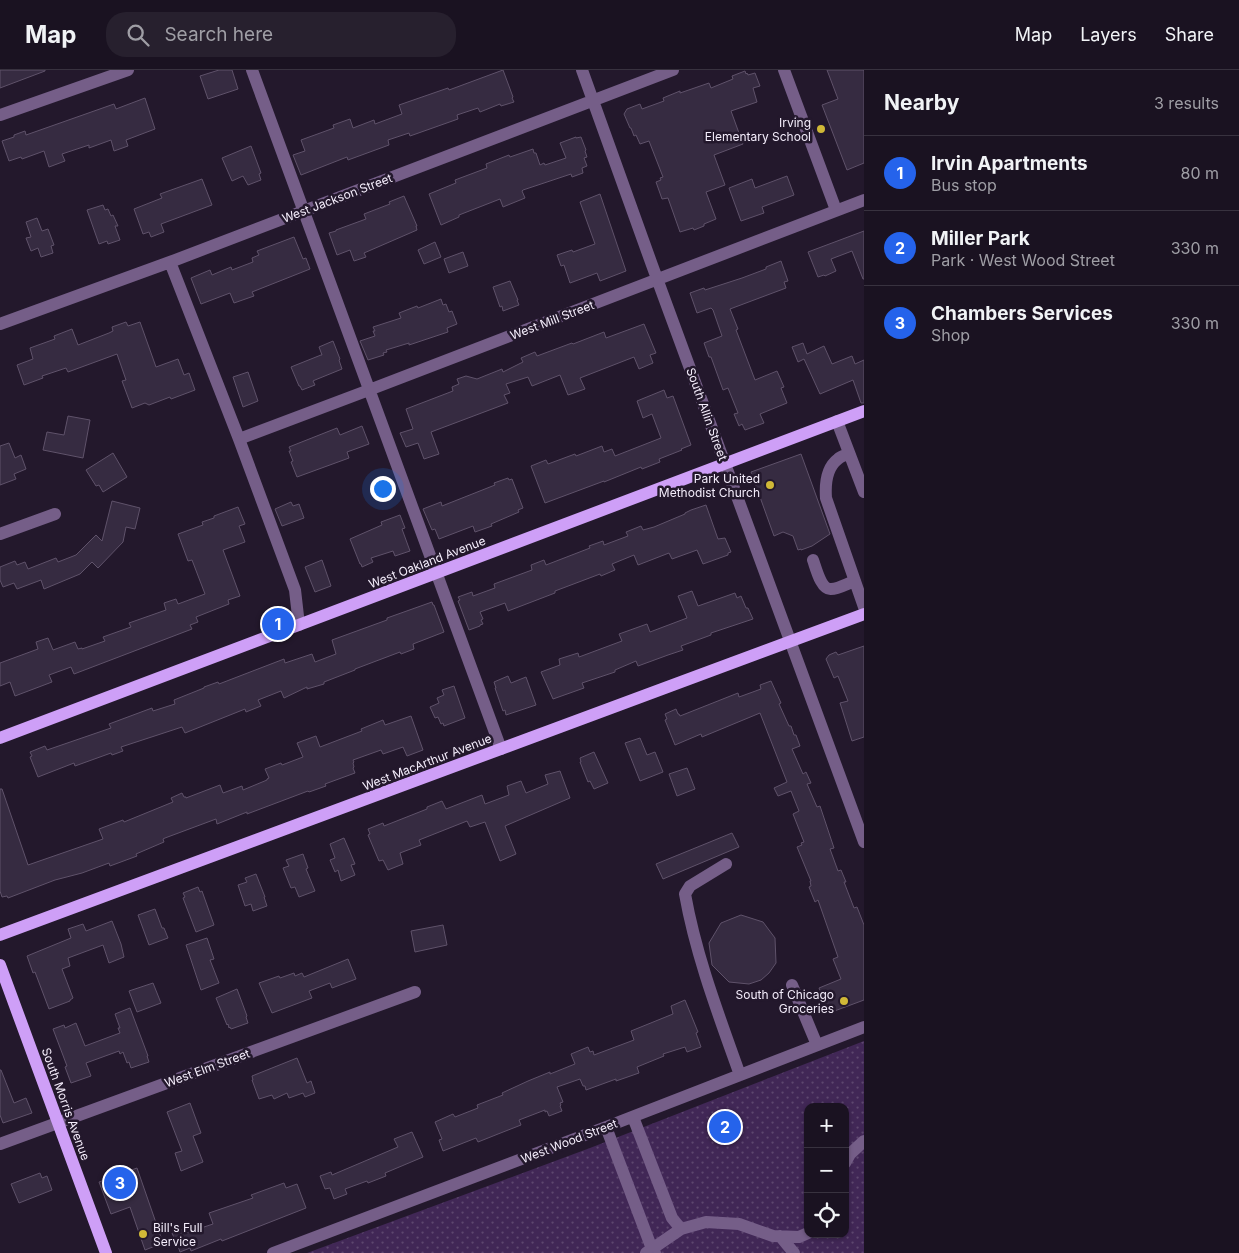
<!DOCTYPE html>
<meta charset="utf-8">
<style>
body{margin:0;font-family:Inter,sans-serif;background:#27202e;color:#f1f3f6}
.controls{position:absolute;right:15px;bottom:15px;display:grid;overflow:hidden;border-radius:10px;box-shadow:0 1px 4px #0004}
.controls button{width:45px;height:45px;display:grid;place-items:center;padding:0;border:0;border-bottom:1px solid #38323f;background:#1a1221;color:#f1f3f6;font:25px sans-serif}
.you{position:absolute;left:382px;top:418px;width:18px;height:18px;margin:-12px;border:4px solid #fff;border-radius:50%;background:#1a73e8;box-shadow:0 0 0 8px #1a73e833}
.badge{display:grid;place-items:center;width:32px;height:32px;border-radius:50%;background:#2563eb;color:#fff;font-size:16px;font-weight:700}
.pin{position:absolute;translate:-50% -50%;border:2px solid #fff;box-shadow:0 1px 5px #0006}
.list{margin:0;padding:0;list-style:none}
h2{display:flex;justify-content:space-between;align-items:center;height:65px;margin:0;padding:0 20px;font-size:21px}
h2 small{font-size:16px;font-weight:400;color:#9f9ea5}
.list li{display:grid;grid-template-columns:32px 1fr auto;gap:15px;align-items:center;box-sizing:border-box;height:75px;padding:0 20px;border-top:1px solid #38323f}
.list b{display:block;font-size:19px;white-space:nowrap}
.list p{margin:0;font-size:16px;white-space:nowrap;color:#9f9ea5}
.list em{font-size:16px;font-style:normal;color:#9f9ea5}
.icon{flex:none;width:28px;height:28px;fill:none;stroke:currentColor;stroke-width:2;stroke-linecap:round;stroke-linejoin:round}
.map{position:relative;flex:none;width:864px;height:1183px;overflow:hidden}
header{display:flex;align-items:center;gap:30px;box-sizing:border-box;height:70px;padding:0 25px;background:#1a1221;border-bottom:1px solid #38323f}
header strong{font-size:24px}
nav{display:flex;gap:28px;margin-inline-start:auto;font-size:18px}
.search{width:350px;height:45px;background:#27202e;display:flex;align-items:center;gap:12px;box-sizing:border-box;padding:0 18px;border-radius:20px;color:#9f9ea5;font-size:19px}
main{display:flex}
aside{flex:1;background:#1a1221}
.map>svg:first-child{display:block}
</style>
<header>
<strong>Map</strong>
<div class="search"><svg class="icon" aria-label="search" viewBox="0 0 24 24"><circle cx="10" cy="10" r="6"/><path d="M15 15l6 6"/></svg>Search here</div>
<nav><a>Map</a><a>Layers</a><a>Share</a></nav>
</header>
<main>
<div class="map">
<svg width="864" height="1183" viewBox="0 0 864 1183">
<defs>
<pattern id="grass-dots" width="8" height="8" patternUnits="userSpaceOnUse" patternTransform="scale(1.25)"><rect width="8" height="8" fill="#412756"/><path d="M2 2h.1M6 6h.1" fill="none" stroke="#5d476f" stroke-width="1.8" stroke-linecap="round"/></pattern>
</defs>
<rect width="100%" height="100%" fill="#23182c"/>
<path fill="url(#grass-dots)" fill-rule="evenodd" d="M864,971V1183H307L590,1078ZM808,1037H845V1164H808Z"/>
<path fill="#362b41" stroke="#5f526a" d="M0,0H45V1L0,18Z
M219,0H232L238,19L208,29L200,6Z
M503,0L513,27L512,28L514,32L501,36L500,34L480,42L478,38L457,45L458,49L410,66L409,63L388,70L389,75L348,90L347,87L301,105L293,85L305,81L301,70L334,58L333,55L350,49L353,58L374,50L375,54L402,44L399,35L448,18L449,20Z
M827,0H864V93L847,100L822,35L838,29Z
M745,1L746,4L747,3L748,5L755,3L760,16L753,18L757,32L731,41L743,74L714,85L725,115L706,122L716,149L704,154V156L694,160L693,158L680,162L668,128L662,129L656,112L661,110L660,108L663,107L649,71L640,74L636,65L634,66L631,58H630L624,44L627,39L640,34L642,39L664,31L663,28L680,21V23L709,13L711,18L733,9L732,6Z
M145,28L155,59L126,70L128,76L114,81L111,70L89,78V75L62,84L65,91L49,97L44,81L22,89L21,87L9,91L2,71L14,67V65L25,61L26,65L114,34L116,39Z
M576,67V68L581,67L586,80L585,81L587,87L584,88L587,96L582,98L583,103L572,107L571,104L523,120L522,121L525,128L503,137L500,129L459,145V147L441,155L429,124L456,113L455,110L487,98L486,94L509,85L510,87L533,79L534,83H536L540,95L544,93L545,95L566,88L560,73Z
M251,76L261,103L259,104L261,110L248,115L243,106L232,111L222,88Z
M787,106L794,125L762,137L764,143L741,151L729,118L752,109L755,118Z
M202,109L212,135L161,154L164,162L151,167L149,162L143,164L134,139L162,128L160,124Z
M600,124L626,201L600,211L597,203L570,213L564,195L561,196L557,185L572,180L573,182L595,174L580,132Z
M404,126L417,156H416L417,160L364,183L366,187L354,191L350,180L337,185L329,163L336,161V160L366,149L364,144L390,134L389,132Z
M103,135L105,140L108,139L111,146L113,145L118,156H115L120,170L108,174L107,171L99,174L87,140Z
M37,148L42,161L48,159L54,175L51,176L53,183L41,187L38,178L31,181L26,168L31,167L26,152Z
M864,161V209H863L852,181L831,189L836,201L825,206L824,205L818,207L808,182Z
M294,167L303,189L306,188L310,199L252,222L254,226L234,233L230,223L201,234L191,208L210,200L212,205L231,197L232,200L253,192L252,188L259,185L257,181Z
M435,172L441,187L424,194L418,180Z
M463,182L468,196L449,203L444,189Z
M781,191L788,211L784,212L786,218L730,239L738,259L736,260L755,310L777,301L784,317L781,318L787,333L760,344L764,353L745,360L742,354L739,356L734,344L738,343L728,318L723,320L711,287H709L704,273L722,266L713,240L711,238L697,243L690,223L704,218L705,220L742,208L766,199V197Z
M510,211L518,230H517L519,235L503,241L502,236L500,237L493,217Z
M441,229L443,235L446,234L449,242L452,241L457,254L447,258L448,262L409,275V273L386,280L387,282L383,283L384,285L368,290L360,271L375,266L373,261H375L373,257L401,248L399,243L417,236L418,238Z
M126,252L128,256L140,252L156,297L178,289L184,305L189,303L195,320L171,329L170,327L149,335L145,333L132,338L122,311L126,310L117,284L68,302L66,298L42,306L43,308L24,315L17,295L33,289L30,278L55,269L54,266L72,259L78,275L109,263L113,261L112,257Z
M644,254L656,283L650,285L653,293L639,299L634,287L580,308L585,319L568,325L560,305L532,316L528,307L506,314L510,323L504,325L508,333L431,362L439,384L424,389L418,373L406,377L400,363L413,359L406,339L453,321L452,317L459,314L457,309L466,306L477,309L502,299L503,302L523,292L521,288L535,282L537,286L572,273L573,274L604,262L606,268Z
M333,271L340,289L339,290L342,299L315,310L313,311L315,315L302,320L300,316H299L291,297L321,285H322L319,277Z
M803,273L807,284L824,276L832,294L852,286L855,294L864,290V333H861L853,310L820,324L804,289L798,292L792,277Z
M248,302L258,331L243,337L233,307Z
M664,320L667,328L673,326L691,375L681,379L682,380L659,389L660,392L642,399L641,397L604,412V411L545,433L531,396L546,390L548,394L575,384L576,386L602,376L604,382L612,379L615,386L661,368L652,344L643,348L637,331Z
M68,346L90,350L83,388L43,380L47,362L64,365Z
M362,356L369,374L347,382L349,388L297,407L291,392L293,391L289,381H291L289,377L337,358L340,365Z
M9,373L15,388L21,385L26,399L14,404L16,409L0,415V376Z
M113,383L127,407L103,422L99,415L96,416L86,400Z
M801,384L830,464L812,476L801,480V479L798,480L793,466L783,462L774,466L751,402Z
M508,408L509,410L512,409L523,438L518,440L519,442L491,454L492,456L475,462L473,456L439,469L435,459L432,460L423,439L441,432L442,436L495,415L494,413Z
M112,431L140,438L135,459L126,457L123,472L98,498L92,492L80,504L44,519L41,510L17,519L14,513L3,517L0,510V497L15,491L17,495L25,492L28,499L56,488L58,492L76,485L96,465L102,471Z
M291,432L293,436L299,434L304,448L282,456L275,439Z
M706,435L718,469L725,468L731,482L728,483V485L703,494L697,480L672,489L669,483L638,495L634,485L612,494L615,500L601,506L600,504L555,521V523L508,541L505,533L480,542L483,549L481,550L483,554L480,555V556L469,560L458,531L460,530L458,527L472,522L473,526L495,518L494,514L532,500L531,495L544,490L546,495L590,478L589,476L603,471L604,475L628,466L626,462L641,456L643,460L654,457L685,444V443L691,440Z
M238,437L245,454L239,456L245,472L223,480L240,526L228,530L229,534L196,547L198,552L190,555L192,559L74,604L71,597L49,605L52,612L15,626L10,612L0,616V593L38,579L36,572L48,568L53,580L75,572L78,579L82,578V579L105,571L103,567L131,557L129,553L166,540L164,533L176,529L178,534L205,524L192,490L188,491L178,464L203,455L202,452L214,448V446Z
M400,445L405,458L402,459L410,481L395,486L393,481L371,488L373,492L362,497L361,494H360L350,469L382,455L381,452Z
M322,490L331,516L315,522L305,497Z
M692,521L698,536L735,523L737,528L741,526L746,538H748L753,549L711,563V565L681,576L683,580L668,585L638,596L636,591L615,600V602L582,613L584,618L553,629L541,602L560,595L559,589L578,583L579,587L622,571L619,564L647,554L650,562L687,548L678,526Z
M432,532L433,535H434L444,562L413,574L414,579L401,584L400,582L355,599V600L324,612V614L307,619V617L284,628L281,621L258,630L261,636L246,642L245,639L185,663L182,657L121,677L123,681L112,685L111,683L75,696L74,693L38,707L30,687L32,686L30,682L45,676L47,680L111,658L109,654L152,638L153,641L175,634L174,630L204,618V617L218,612L219,614L284,589L285,593L312,584L315,592L336,584L332,570L387,550V548Z
M864,576V667L852,671L840,633L848,631L838,606L834,608L826,589L829,585L836,582L838,585Z
M508,606L511,613L526,607L536,635L506,645L505,640L503,641L495,618H496L494,612Z
M771,611L781,633L779,634L789,656H791L794,665H796L800,676L792,679L803,704L806,702L811,713L807,714L817,737L820,736L834,778L830,779L838,801L841,800L846,812H844L854,838L857,837L864,855V930L829,943L819,918L841,909L833,889L838,887L818,830L815,832L809,817L811,816L810,811H811L797,777L802,775L801,773L804,772L793,744L799,741L791,721L778,726L774,718L787,712L760,643L702,667L701,664L675,675L665,650L667,649L665,644L676,639L678,644H679L680,646L738,623L739,627L761,619L760,615Z
M454,616L465,648L444,656L443,653L441,654L438,647L435,648L430,637L439,633L437,628L444,625L442,620Z
M411,646L423,680L407,686L403,677L383,684L381,680L353,690L354,692L353,693L354,697L353,698L355,703L325,714L326,716L309,722L308,721L247,744V742L217,754L216,749L165,768L163,769L164,772L136,784L137,786L110,796L109,793L82,803L55,810L8,828L7,826L2,827L0,821V719H2L28,795L103,769L99,759L123,750L124,752L173,732L171,728L182,723L184,727H186V728L220,715L223,723L242,716L243,720L267,710V709L269,708L265,699L281,693L282,695L303,687L297,673L316,666L320,677L362,661L361,659L383,650L385,655Z
M640,668L647,685L655,682L663,702L640,711L625,673Z
M594,682L608,713L594,719L590,711L588,712L580,692H581L580,688Z
M687,698L695,719L677,726L669,704Z
M560,701L570,728L505,756L516,784L500,791L485,752L470,757L467,751L419,770L421,775L400,783L403,794L388,800L383,790L379,791L368,765L370,764L368,759L383,753L384,756L427,739V737L442,731L446,739L482,725L485,734L509,725L507,716L521,711L526,723L548,714L545,705Z
M732,763L739,777L663,809L656,794Z
M344,768L355,794L351,795L355,805L341,811L338,800L335,802L330,790L335,788L330,774Z
M303,784L308,798L306,799L315,821L299,827L295,817L291,818L283,798L289,796L286,790Z
M256,804L265,827H264L267,836L253,841L251,834L245,836L238,815L247,812L245,808Z
M198,817L200,822L202,821L214,855L196,862L183,828L185,827L183,823Z
M155,839L162,858H164L168,868L149,875L138,845Z
M741,845L763,852L775,868L776,893L769,903L761,910L749,914L729,912L712,895L709,873L721,853Z
M112,851L121,874L124,887L109,893L103,875L68,888L70,896L62,899L73,928L70,930V931L49,939L35,902L33,903L27,886L71,868L68,859L83,854L86,861Z
M443,855L447,875L415,882L411,861Z
M207,868L214,889L210,890L219,913L201,920L186,875Z
M348,889L356,909L332,918L330,913L309,921L312,928L272,943L259,913L279,906L280,908L294,903L295,906L302,903L304,907Z
M153,913L161,933L137,942L129,921Z
M237,919L247,946L246,947L248,953L231,959L230,957L229,958L228,954L227,955L216,928Z
M685,930L698,962L696,963L701,977L687,982L685,977L663,984L664,986L637,997L639,1003L616,1011V1009L586,1020L585,1016H583L580,1009L557,1017L563,1032L560,1033L561,1035L560,1036L562,1041L549,1046L547,1041L545,1042V1040L519,1050L521,1055L498,1064L478,1072L476,1068L443,1081L439,1070L442,1069L435,1052L453,1044L455,1047L478,1038L477,1035L503,1025L502,1023L528,1011L550,1002V1004L575,994L571,984L588,977L590,982L593,981L594,985L634,970L631,961L673,944L671,936Z
M130,938L148,986H147L149,992L131,998L129,992L127,993L123,982L120,984L119,981L86,993L91,1006L71,1013L65,997L67,996L53,959L64,955L65,958L76,953L85,976L120,963L118,958H120L115,944Z
M297,988L307,1013L311,1011L315,1023L305,1027L303,1023L289,1028L287,1023L274,1029L272,1025L259,1029L252,1010H253L252,1006Z
M0,1000H1L14,1033L26,1028L32,1043L3,1053L0,1045Z
M190,1033L201,1063L193,1066L203,1092L181,1101L175,1083L182,1081L167,1042Z
M412,1062L423,1087L385,1103L386,1106L368,1113L367,1111L345,1119L347,1124L334,1129L330,1118L325,1119L320,1106L331,1102L332,1105L398,1077L394,1069Z
M137,1098L163,1173L145,1180L130,1137L111,1144L99,1112Z
M40,1103L42,1108L47,1106L52,1120L19,1133L11,1114Z
M284,1113L286,1118L297,1114L306,1138L222,1171L221,1169L191,1181L190,1178L180,1182L179,1179L172,1163L184,1159L186,1163L213,1154L209,1143L253,1128L251,1125Z"/>
<g fill="none" stroke-linecap="round" stroke-linejoin="round">
<path stroke="#755e88" stroke-width="12" d="M252,0L501,679
M582,0L652,195L864,772
M784,0L836,140
M0,45L128,0
M170,192L239,369L295,520L299,555
M0,254L170,192L673,0
M837,351L864,422
M239,369L369,320L864,130
M849,384C846,385 841,386 838,389C826,398 825,414 826,428L864,537
M0,464L55,444
M813,490C816,498 821,520 831,519C839,519 848,513 855,511
M726,794L690,816L685,824C696,886 719,946 740,1005
M792,915L817,975
M633,1047L672,1148L681,1159
M606,1057L652,1179L655,1183
M0,1074L415,922
M845,1093L850,1084L864,1071
M780,1166L794,1183
M273,1183L606,1057L864,957
M646,1183L681,1159L706,1152L739,1154L773,1166L799,1167L808,1163"/>
<path stroke="#ce9ff7" stroke-width="12" d="M0,668L864,341
M0,865L864,544
M0,895L106,1183"/>
</g>
<g fill="#d0b837" stroke="#23182c" stroke-width="2">
<circle cx="821" cy="59" r="5"/>
<circle cx="770" cy="415" r="5"/>
<circle cx="844" cy="931" r="5"/>
<circle cx="143" cy="1164" r="5"/>
</g>
<g text-anchor="middle" dominant-baseline="central" stroke-width="5" stroke-linejoin="round" paint-order="stroke">
<g font-size="12" fill="#f4edfb" stroke="#23182c" text-anchor="end">
<text x="811" y="52">Irving<tspan x="811" dy="14">Elementary School</tspan></text>
<text x="760" y="408">Park United<tspan x="760" dy="14">Methodist Church</tspan></text>
<text x="834" y="924">South of Chicago<tspan x="834" dy="14">Groceries</tspan></text>
<text x="153" y="1157" text-anchor="start">Bill's Full<tspan x="153" dy="14">Service</tspan></text>
</g>
<g font-size="12" fill="#f4edfb" stroke="#23182c">
<text transform="translate(337 128) rotate(-21)">West Jackson Street</text>
<text transform="translate(552 250) rotate(-21)">West Mill Street</text>
<text transform="translate(707 344) rotate(70)">South Allin Street</text>
<text transform="translate(427 492) rotate(-21)">West Oakland Avenue</text>
<text transform="translate(427 692) rotate(-21)">West MacArthur Avenue</text>
<text transform="translate(207 998) rotate(-20)">West Elm Street</text>
<text transform="translate(66 1034) rotate(70)">South Morris Avenue</text>
<text transform="translate(569 1071) rotate(-21)">West Wood Street</text>
</g>
</g>
</svg>
<div class="controls">
<button>+</button>
<button>−</button>
<button><svg class="icon" aria-label="locate" viewBox="0 0 24 24"><circle cx="12" cy="12" r="6"/><path d="M12 2v4M12 18v4M2 12h4M18 12h4"/></svg></button>
</div>
<div class="you"></div>
<div class="pin badge" style="left:278px;top:554px">1</div>
<div class="pin badge" style="left:725px;top:1057px">2</div>
<div class="pin badge" style="left:120px;top:1113px">3</div>
</div>
<aside>
<h2>Nearby<small>3 results</small></h2>
<ul class="list">
<li><span class="badge">1</span><div><b>Irvin Apartments</b><p>Bus stop</p></div><em>80 m</em></li>
<li><span class="badge">2</span><div><b>Miller Park</b><p>Park · West Wood Street</p></div><em>330 m</em></li>
<li><span class="badge">3</span><div><b>Chambers Services</b><p>Shop</p></div><em>330 m</em></li>
</ul>
</aside>
</main>
